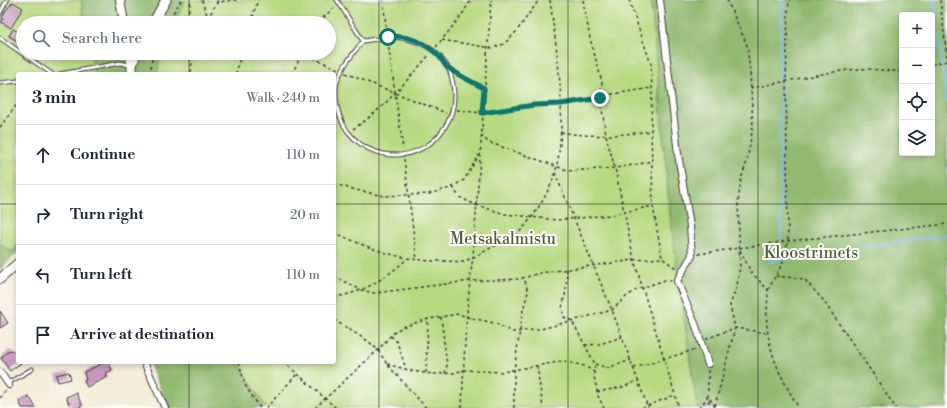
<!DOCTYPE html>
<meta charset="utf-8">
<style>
body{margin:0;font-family:"Libre Bodoni",serif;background:#f2f2f3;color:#1f2937}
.controls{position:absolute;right:12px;top:12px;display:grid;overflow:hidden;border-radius:4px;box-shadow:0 2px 6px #0003}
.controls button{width:36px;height:36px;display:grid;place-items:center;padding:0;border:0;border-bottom:1px solid #e0e1e3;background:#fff;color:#1f2937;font:20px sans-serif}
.stop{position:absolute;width:12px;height:12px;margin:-9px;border:3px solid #0f766e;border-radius:50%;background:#fff}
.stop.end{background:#0f766e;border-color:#fff;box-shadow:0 1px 4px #0008}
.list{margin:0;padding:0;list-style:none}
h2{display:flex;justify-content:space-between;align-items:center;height:52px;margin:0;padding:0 16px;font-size:17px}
h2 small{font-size:13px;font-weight:400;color:#747a83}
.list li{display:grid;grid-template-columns:26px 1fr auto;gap:12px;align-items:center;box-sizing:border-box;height:60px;padding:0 16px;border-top:1px solid #e0e1e3}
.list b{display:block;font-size:15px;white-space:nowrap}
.list em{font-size:13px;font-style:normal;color:#747a83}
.icon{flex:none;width:22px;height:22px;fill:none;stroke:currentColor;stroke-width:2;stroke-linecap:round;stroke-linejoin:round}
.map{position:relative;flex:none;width:947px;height:408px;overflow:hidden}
.search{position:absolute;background:#fff;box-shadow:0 2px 6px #0003;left:16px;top:16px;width:320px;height:44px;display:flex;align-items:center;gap:10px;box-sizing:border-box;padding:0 14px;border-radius:22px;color:#747a83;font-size:15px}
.panel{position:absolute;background:#fff;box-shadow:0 2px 6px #0003;left:16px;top:72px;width:320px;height:292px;border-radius:4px}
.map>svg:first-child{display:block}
</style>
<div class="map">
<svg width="947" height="408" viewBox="0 0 947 408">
<rect width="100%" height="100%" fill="#fdfcf7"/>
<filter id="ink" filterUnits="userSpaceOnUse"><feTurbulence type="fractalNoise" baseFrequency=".025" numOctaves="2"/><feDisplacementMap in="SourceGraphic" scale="8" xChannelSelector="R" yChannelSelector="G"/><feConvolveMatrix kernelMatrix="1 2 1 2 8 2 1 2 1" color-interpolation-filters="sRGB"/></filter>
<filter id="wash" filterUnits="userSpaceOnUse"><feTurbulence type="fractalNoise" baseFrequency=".012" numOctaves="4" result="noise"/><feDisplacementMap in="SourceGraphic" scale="16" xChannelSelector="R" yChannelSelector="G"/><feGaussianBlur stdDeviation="0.9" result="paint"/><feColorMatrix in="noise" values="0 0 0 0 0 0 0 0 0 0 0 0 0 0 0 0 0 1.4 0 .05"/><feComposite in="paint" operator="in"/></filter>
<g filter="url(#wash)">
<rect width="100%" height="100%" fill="#f3edd9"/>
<path fill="#b7d981" stroke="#6a7a4e" d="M0,0H81L85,23H23V53H91L95,73L94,74H18V244L13,252L0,244Z
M185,0H651L671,224L697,408H266L238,362H334V74H157L161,53H329V23H174Z"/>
<path fill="#91b96f" stroke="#566a46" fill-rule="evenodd" d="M81,0H185L174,23H85Z
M651,0H947V408H697L671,224ZM902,15H932V153H902Z
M91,53H161L157,74H94Z
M0,244L13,252L18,244V252L0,269Z
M149,362H238L266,408H169Z"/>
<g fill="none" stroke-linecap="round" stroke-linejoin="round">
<path stroke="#7cb7ee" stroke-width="2" d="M934,0L947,101
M780,79V48L783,0
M780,87L781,237
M781,248V259
M766,262L947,235"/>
</g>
<g id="blocks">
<path fill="#c698be" d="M13,2L23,8L11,28L1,22L3,18L2,17L6,10Z
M13,29L23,35L19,42L9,36Z
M0,311L8,323L0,328Z
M9,350L10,351L12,350L18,358V362L21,363L10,371L1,358Z
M108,362L112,370L106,373L107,377L87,387L84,381L86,380L84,372L103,363V364Z
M69,372L71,379L58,382L56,375Z
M76,393L82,405L80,406L81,408H71L66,397Z
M28,396L29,399L30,398L36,408H22L19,401Z"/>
</g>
</g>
<g filter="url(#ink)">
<use href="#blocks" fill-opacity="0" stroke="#3c3b38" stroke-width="1"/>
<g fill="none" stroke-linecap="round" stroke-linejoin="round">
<defs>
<path id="service" d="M337,0L363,41
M0,13L7,0
M391,37C415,38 440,48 450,72C456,91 456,110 445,127C416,173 347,160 337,106C336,99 335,90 337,82C342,66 353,54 363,41Z
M0,38L52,74
M60,74L120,63L130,65
M0,83L18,81
M8,383L32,369"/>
<path id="minor" d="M660,0L678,154L690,226L692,255L677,281L696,326L708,364
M144,362L165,408
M0,372L9,385"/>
<path id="tertiary" d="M120,0L124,23
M129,53L132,66"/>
<path id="secondary" d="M153,23L166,0
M132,74V66L136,53
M0,279L18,263"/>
</defs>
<use href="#service" stroke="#3c3b38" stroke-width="5"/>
<use href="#minor" stroke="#3c3b38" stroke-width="8"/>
<use href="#tertiary" stroke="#3c3b38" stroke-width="10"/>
<use href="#secondary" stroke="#3c3b38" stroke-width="11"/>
<path stroke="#3c3b38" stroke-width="1.5" stroke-dasharray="3 3" stroke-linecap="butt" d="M202,0L206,13H211L218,0
M383,0L387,34
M583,0L590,38L602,82L600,98L607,140L615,168L634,260L679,408
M629,0L651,64L652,88L651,131L653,206L662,258L676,268
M940,0L947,58
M216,4L224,1L239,0
M253,16L262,23
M167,23L181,0
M186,23L191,0
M250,23L258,0
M320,23L324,17L336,6
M442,40L492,48L504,44L516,32L539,0
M388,42L403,149
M436,47L461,16L471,0
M186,53L192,62L191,74
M302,53L338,69
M932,64L947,61
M456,72L484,88
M345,73L446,113
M150,74L153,53
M236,74L241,53
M292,74L302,53
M750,88C787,82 822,72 859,69C873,68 888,72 902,71
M457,110L482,113L535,105L561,104L600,98L606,95L652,88
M0,127L18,103
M353,129C383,110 406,81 430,54
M561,132C590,138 621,135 651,131
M481,135L488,142L570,171L615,168L640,164L651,161
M404,159L417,260
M555,173L612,310L648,408
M334,184L356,190L384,196L429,194L450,188L464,180L479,155
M453,187L459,197L476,205L505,214L557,220L611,215L653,206
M334,190L337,186
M334,232C369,249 405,262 444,261C450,261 456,262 462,261C471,260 479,254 487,250C496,245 508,241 516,235C533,220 553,187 557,165C567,111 557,54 550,0
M740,250L751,272L768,290C768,304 765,320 768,334C772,361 785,385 799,408
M698,254L788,241L947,224
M567,269L566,291L562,308L564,317L572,321L595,364L594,376L598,396L604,408
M334,276L361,290L375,293L470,281L519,279L540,273L634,260L662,258
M776,276L804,279L823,300L896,408
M768,290L783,262L788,241L786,82L788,8L790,0
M334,297C364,293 386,278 408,258
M441,317L447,365L445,374
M334,320L368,341L378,350L387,364L426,408
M391,336L397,342L406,369
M706,339L735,328L767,333
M585,345L600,344L622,337
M239,362L245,385L260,408
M284,362L336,408
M239,363L245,362
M387,364L412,371L433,374L454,373L463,370L502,372L563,361L585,366L594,372
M595,364L608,368L631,360
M537,366L543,408
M634,368L697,349
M708,370V396L710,408
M426,373L428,319
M597,392L623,387L637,381
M0,398L6,390
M715,406L735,328L730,305L737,286L740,266L738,203L741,179L747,161L753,126L750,72L747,45L727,0
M266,408L298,373
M315,408L378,350L392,334L402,327L428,319L459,314L467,317L494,323L513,332L541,329L612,310L626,297L636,290L665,280L672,281
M462,408C464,358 466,307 473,257L491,0
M514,408V370L523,310L528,292L524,277
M642,408L675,395
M700,408L708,396L716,408"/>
<use href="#service" stroke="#fff" stroke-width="3"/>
<use href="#minor" stroke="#fff" stroke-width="6"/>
<use href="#tertiary" stroke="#fff" stroke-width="8"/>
<use href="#secondary" stroke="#fff" stroke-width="9"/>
</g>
</g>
<g fill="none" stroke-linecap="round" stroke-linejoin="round" filter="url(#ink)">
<path stroke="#0f766e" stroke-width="5" d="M388,37C407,34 426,43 439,56C442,59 443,63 446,66C457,75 472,82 484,88L482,113L534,105L561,104L600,98"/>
</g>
<path fill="none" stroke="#1c1c1c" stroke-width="1" stroke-opacity="0.55" d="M189,0V23M379,0V408M568,0V408M758,0V408M189,53V74M0,204H18M334,204H947M189,362V408"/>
<g text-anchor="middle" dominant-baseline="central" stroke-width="4" stroke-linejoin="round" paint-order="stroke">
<g font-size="16" fill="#525e3f" stroke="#fdfcf7">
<text x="503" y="239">Metsakalmistu</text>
<text x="811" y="253">Kloostrimets</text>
</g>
</g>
</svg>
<div class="controls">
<button>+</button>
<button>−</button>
<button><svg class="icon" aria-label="locate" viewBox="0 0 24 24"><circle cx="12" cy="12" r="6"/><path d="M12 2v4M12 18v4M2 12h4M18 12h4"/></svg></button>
<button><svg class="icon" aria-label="layers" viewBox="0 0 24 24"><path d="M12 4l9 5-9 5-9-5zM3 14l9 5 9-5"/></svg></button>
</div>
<div class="stop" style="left:388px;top:37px"></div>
<div class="stop end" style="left:600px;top:98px"></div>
<div class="search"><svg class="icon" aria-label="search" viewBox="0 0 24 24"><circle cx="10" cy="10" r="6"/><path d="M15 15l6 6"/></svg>Search here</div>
<section class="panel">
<h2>3 min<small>Walk · 240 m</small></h2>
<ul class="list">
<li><svg class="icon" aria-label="ahead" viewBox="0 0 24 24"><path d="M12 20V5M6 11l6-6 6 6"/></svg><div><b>Continue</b></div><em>110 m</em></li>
<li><svg class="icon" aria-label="right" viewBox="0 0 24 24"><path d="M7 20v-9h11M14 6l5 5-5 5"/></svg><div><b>Turn right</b></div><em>20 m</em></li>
<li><svg class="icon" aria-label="left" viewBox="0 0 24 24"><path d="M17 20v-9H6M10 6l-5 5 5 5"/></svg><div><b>Turn left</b></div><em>110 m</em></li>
<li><svg class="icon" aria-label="arrive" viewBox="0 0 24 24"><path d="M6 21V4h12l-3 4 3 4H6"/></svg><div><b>Arrive at destination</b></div></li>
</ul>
</section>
</div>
